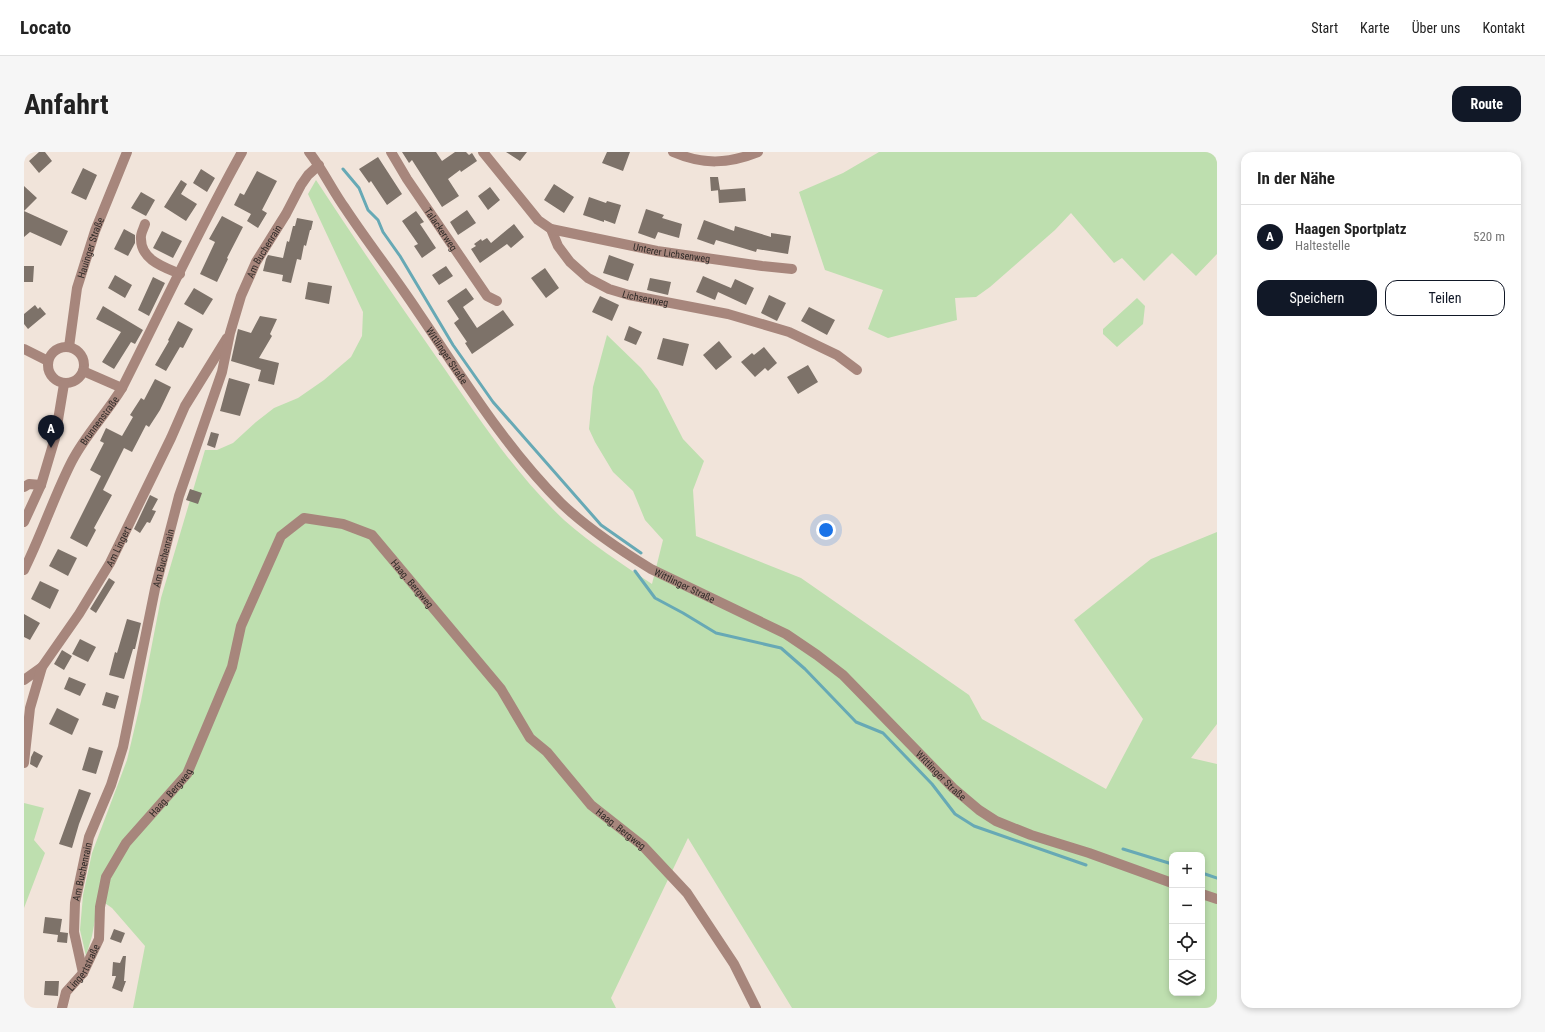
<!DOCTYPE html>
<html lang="de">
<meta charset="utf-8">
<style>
body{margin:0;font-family:"Roboto Condensed",sans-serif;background:#f6f6f6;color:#222}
.controls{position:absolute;right:12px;bottom:12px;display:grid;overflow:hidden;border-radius:8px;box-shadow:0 2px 6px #0003}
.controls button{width:36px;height:36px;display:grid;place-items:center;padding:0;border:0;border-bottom:1px solid #e0e0e0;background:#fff;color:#222;font:20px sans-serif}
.you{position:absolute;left:802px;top:378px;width:14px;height:14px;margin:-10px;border:3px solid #fff;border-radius:50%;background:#1a73e8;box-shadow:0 0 0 6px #1a73e833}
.badge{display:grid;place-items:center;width:26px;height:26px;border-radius:50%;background:#111827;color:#fff;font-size:13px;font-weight:700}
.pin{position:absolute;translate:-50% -33px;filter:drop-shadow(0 1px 2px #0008)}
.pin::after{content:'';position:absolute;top:21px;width:14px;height:12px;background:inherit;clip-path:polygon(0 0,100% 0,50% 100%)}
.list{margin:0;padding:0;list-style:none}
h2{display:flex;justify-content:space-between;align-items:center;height:52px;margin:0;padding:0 16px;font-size:17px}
h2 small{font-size:13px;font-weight:400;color:#767676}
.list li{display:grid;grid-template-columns:26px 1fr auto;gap:12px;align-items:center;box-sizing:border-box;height:64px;padding:0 16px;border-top:1px solid #e0e0e0}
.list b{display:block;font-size:15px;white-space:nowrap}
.list p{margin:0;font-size:13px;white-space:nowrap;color:#767676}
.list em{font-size:13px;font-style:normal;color:#767676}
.actions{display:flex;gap:8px;padding:12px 16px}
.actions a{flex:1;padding:9px 0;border:1px solid #111827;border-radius:12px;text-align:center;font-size:14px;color:#111827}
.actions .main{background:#111827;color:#fff}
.icon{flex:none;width:22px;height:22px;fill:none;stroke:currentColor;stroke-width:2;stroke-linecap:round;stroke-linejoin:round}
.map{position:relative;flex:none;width:1193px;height:856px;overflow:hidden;border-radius:12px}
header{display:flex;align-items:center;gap:24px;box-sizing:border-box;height:56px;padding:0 20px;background:#fff;border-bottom:1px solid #e0e0e0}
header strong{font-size:19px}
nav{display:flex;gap:22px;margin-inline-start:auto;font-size:14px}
.intro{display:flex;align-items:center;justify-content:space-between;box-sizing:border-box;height:96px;padding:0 24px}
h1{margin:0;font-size:28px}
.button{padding:10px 18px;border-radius:12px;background:#111827;color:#fff;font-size:14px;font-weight:700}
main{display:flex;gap:24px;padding:0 24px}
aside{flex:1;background:#fff;border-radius:12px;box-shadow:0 2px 6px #0003}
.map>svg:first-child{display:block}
</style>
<header>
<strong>Locato</strong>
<nav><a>Start</a><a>Karte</a><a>Über uns</a><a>Kontakt</a></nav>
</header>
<div class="intro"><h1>Anfahrt</h1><a class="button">Route</a></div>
<main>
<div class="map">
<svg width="1193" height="856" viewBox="0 0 1193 856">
<rect width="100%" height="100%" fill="#f1e4da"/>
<path fill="#bedfaf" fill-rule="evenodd" d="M855,0H1193V102L1172,124L1148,101L1120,129L1098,106L1090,111L1047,61L1031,78L966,135L952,145L931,146L933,168L864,186L844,177L859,138L801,118L775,40L819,21Z
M292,28C331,88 372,147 413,206C452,262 490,321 540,368C567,392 598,412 628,432L639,388L621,368L609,339L589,320L571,290L565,277L569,235L583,183L617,216L634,238L659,287L680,309L669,338L672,384L777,426L945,543L958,567L1082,637L1119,567L1050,468L1127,407L1193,380V572L1167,606L1193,612V856H768L664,686L587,846L592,856H109L121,794L88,756L75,747L68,784L62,804L56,778L59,743L68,701L103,608L117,549L137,446L181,298H193L209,291L232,270L250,256L274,246L300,228L327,205L338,184L339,160L284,42ZM1148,703H1178V841H1148Z
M1113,146L1121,154L1119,172L1093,195L1079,182V177Z
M0,651L20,656L10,688L21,701L0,756Z"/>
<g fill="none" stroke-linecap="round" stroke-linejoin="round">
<path stroke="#67a9b5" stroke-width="3" d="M319,17L335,36L344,58L354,68L359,80L376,104L429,193L469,250L577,373L617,401
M611,419L631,446L659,461L692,481L757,496L781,517L832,570L859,581L908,632L931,662L950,674L1062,713
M1099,697L1148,712
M1178,721L1193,726"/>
</g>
<path fill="#7d7269" d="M15,0H21L28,9L15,21L5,9Z
M378,0H412L418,9L431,0H442L445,3L448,1L453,9L437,20L436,18L424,27L435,44L418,55L388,8L385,11Z
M482,0H503L496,9Z
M583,0H606L599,19L578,11Z
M354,5L378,42L363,53L347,29L345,31L335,17Z
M59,16L73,23L62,48L47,41Z
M177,17L191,26L183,40L169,31Z
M233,19L253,29L238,58L243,61L234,76L223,69L227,62L210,53L216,41L220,43Z
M686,25H694L696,38L687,39Z
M157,28L163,32L157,42L173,52L162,69L140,55Z
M530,32L550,45L540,61L520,48Z
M0,34L13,46L0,59L44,79L37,94L6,80L0,85Z
M466,35L476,48L464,58L454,44Z
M721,36L722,49L695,51L694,38Z
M117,40L131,48L122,64L107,56Z
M565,45L582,51L583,49L597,53L591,72L580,68V70L559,63Z
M622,57L640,63L638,66L658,72L655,86L634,80L631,87L614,81Z
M443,58L452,71L434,83L426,70Z
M392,59L400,70L396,72L412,96L398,106L390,94L394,92L378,69Z
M198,64L219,75L203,106L204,107L193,130L176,122L191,90L185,87Z
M273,66L289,69L287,78H286L282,94L280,93L277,108L273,107L267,131L258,129L259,123L239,119L242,107L244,103L259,106L263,89L265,90L269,74H271Z
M680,68L710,79L711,74L747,85V81L767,84L764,102L733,97L732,100L692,88L690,93L673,87Z
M490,72L500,85L487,96L483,92L456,111L447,97L452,94L450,92L457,87L458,89L463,86L467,91Z
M100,77L111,83V91L104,104L90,97Z
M138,79L158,89L149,106L129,96Z
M585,103L610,112L604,129L579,121Z
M0,114H10L9,130H0Z
M422,114L429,124L415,133L408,123Z
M521,116L535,136L522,146L507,126Z
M91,123L108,133L101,146L84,136Z
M679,124L707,136L711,127L730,136L722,153L694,140L691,148L672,140Z
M129,125L141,131L125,164L114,158Z
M626,126L647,130L644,143L623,138Z
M284,130L308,134L305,152L281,147Z
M170,136L189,147L179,163L160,152Z
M442,136L450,147L439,155L453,176L479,158L490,173L448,202L441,191L443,190L430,171L435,167L423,149Z
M745,143L762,151L753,169L737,161Z
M576,144L595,153L588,169L568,160Z
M11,153L14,157L16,155L22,162L4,177L0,172V162Z
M79,154L119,178L111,192L107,190L90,217L78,210L97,180L72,167Z
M785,155L811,168L803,183L777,169Z
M236,164L253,167L246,182L248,184L235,206L255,211L250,233L234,229L237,218L207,209L214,177L227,181Z
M154,169L169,177L159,196L156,195L142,219L131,213L145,189L144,188Z
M605,174L618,180L612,193L600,188Z
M639,186L665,192L659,214L633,207Z
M695,189L708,205L692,218L679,203Z
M740,195L753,211L744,219L741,216L731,225L717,210L728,201L730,203Z
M784,213L794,230L774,242L763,225Z
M205,226L226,232L216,264L196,259Z
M131,227L147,235L136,258L125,275L122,273L108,300L100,296L79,338L88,343L70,376L72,378L63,395L46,386L77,324L66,318L80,291L76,289L82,276L98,284L109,265L106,263L117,246L120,248Z
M187,280L195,282L191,296L183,293Z
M166,337L178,341L174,352L162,348Z
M126,343L134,347L128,358L132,359L126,371L123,370L116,381L110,377Z
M34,397L53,406L44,424L25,414Z
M85,426L91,430L72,461L66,457Z
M16,429L35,438L26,457L7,447Z
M0,462L16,471L6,488L0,485Z
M103,467L117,471L111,497H109L100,527L85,523L91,500L93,501Z
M56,487L72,495L64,510L48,502Z
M38,498L48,504L40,518L30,512Z
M45,525L62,532L56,544L40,537Z
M82,540L95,544L91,557L78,553Z
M33,556L55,567L48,583L25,572Z
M65,595L79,599L72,622L58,618Z
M10,599L19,604L13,616L6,612L7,605Z
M55,637L67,641L55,672L48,696L35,692Z
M21,765L38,767L36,780L44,781L43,791L33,790L34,783L19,781Z
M90,777L101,781L97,791L86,787Z
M99,804H102L100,829H102L98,840L88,836L92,824H88L89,810L96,811Z
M21,829H35L34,844L20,843Z"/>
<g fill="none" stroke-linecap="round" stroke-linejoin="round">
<g stroke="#a7867c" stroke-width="10">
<path id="s1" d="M285,0C299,18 308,38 321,56C344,91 371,125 394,160C439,226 480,294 537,351C564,377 596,398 627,417L762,482L793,503L819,523L929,636L955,658L972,669L1007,683L1065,701L1148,731"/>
<path id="s2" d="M367,0L383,27L463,144L473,149"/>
<path id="s3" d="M459,0L514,68L527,77L534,94L546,110L564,126L585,137L605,143L704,162L765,180L813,203L833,218"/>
<path d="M649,0C679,13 704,12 734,0"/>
<path d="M121,72C120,76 116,82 117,87C117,108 140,115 156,122"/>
<path id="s4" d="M527,77L633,99L738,114L768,117"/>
<path id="s5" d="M45,195L53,136L71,79L103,0"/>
<circle cx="42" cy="213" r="18"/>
<path d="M0,197L24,209"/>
<path d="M59,219L98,236"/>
<path d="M0,335L5,332L17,333"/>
<path d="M0,370L17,333L31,286L40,232"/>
<path id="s6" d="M0,418C18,382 30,344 48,309C62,282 83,261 98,236C138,157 175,77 218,0"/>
<path d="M0,528L18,515"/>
<path id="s7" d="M0,611L6,556L18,515L55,462L86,411L147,286L161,254L203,186"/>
<path d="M1178,742L1193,747"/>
<path id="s8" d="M59,821L50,780L51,751L65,685L87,633L99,595L131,437L155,344L198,220L206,181L217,144L232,110L262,62L277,33L284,23L295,13"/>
<path id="s9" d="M38,856L42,840L59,821L75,787L76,755L82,725L102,691L163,622L208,515L217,474L257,384L280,366L319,372L348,383L477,537L506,586L523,600L567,653L619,694L663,741L710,812L732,856"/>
</g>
</g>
<g text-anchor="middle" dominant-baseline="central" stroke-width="4" stroke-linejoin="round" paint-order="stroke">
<g font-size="10" fill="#302b28" stroke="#f1e4da">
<text stroke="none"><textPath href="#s2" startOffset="92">Talackerweg</textPath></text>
<text stroke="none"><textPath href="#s5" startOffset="102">Hauinger Straße</textPath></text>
<text stroke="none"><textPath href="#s8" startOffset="752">Am Buchenrain</textPath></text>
<text stroke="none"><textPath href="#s4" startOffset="123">Unterer Lichsenweg</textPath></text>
<text stroke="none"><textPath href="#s3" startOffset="227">Lichsenweg</textPath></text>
<text stroke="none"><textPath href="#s1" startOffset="246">Wittlinger Straße</textPath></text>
<text stroke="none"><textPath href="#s6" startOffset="168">Brunnenstraße</textPath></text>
<text stroke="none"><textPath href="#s7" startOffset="241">Am Lingert</textPath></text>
<text stroke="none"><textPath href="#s8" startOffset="428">Am Buchenrain</textPath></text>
<text stroke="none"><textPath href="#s9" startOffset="693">Haag. Bergweg</textPath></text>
<text stroke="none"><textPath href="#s1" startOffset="582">Wittlinger Straße</textPath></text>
<text stroke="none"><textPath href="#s1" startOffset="905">Wittlinger Straße</textPath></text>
<text stroke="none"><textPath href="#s9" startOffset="249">Haag. Bergweg</textPath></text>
<text stroke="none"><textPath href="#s9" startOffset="1017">Haag. Bergweg</textPath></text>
<text stroke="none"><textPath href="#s8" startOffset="103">Am Buchenrain</textPath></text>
<text stroke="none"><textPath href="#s9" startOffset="47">Lingertstraße</textPath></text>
</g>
</g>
</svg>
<div class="controls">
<button>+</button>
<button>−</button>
<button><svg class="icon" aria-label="locate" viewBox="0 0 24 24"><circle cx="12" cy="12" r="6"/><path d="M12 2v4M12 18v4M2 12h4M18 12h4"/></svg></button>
<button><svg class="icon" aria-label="layers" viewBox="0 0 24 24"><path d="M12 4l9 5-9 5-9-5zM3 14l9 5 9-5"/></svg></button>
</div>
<div class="you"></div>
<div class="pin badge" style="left:27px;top:296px">A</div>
</div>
<aside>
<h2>In der Nähe<small></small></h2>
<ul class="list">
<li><span class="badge">A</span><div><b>Haagen Sportplatz</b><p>Haltestelle</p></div><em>520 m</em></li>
</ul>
<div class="actions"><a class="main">Speichern</a><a>Teilen</a></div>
</aside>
</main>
